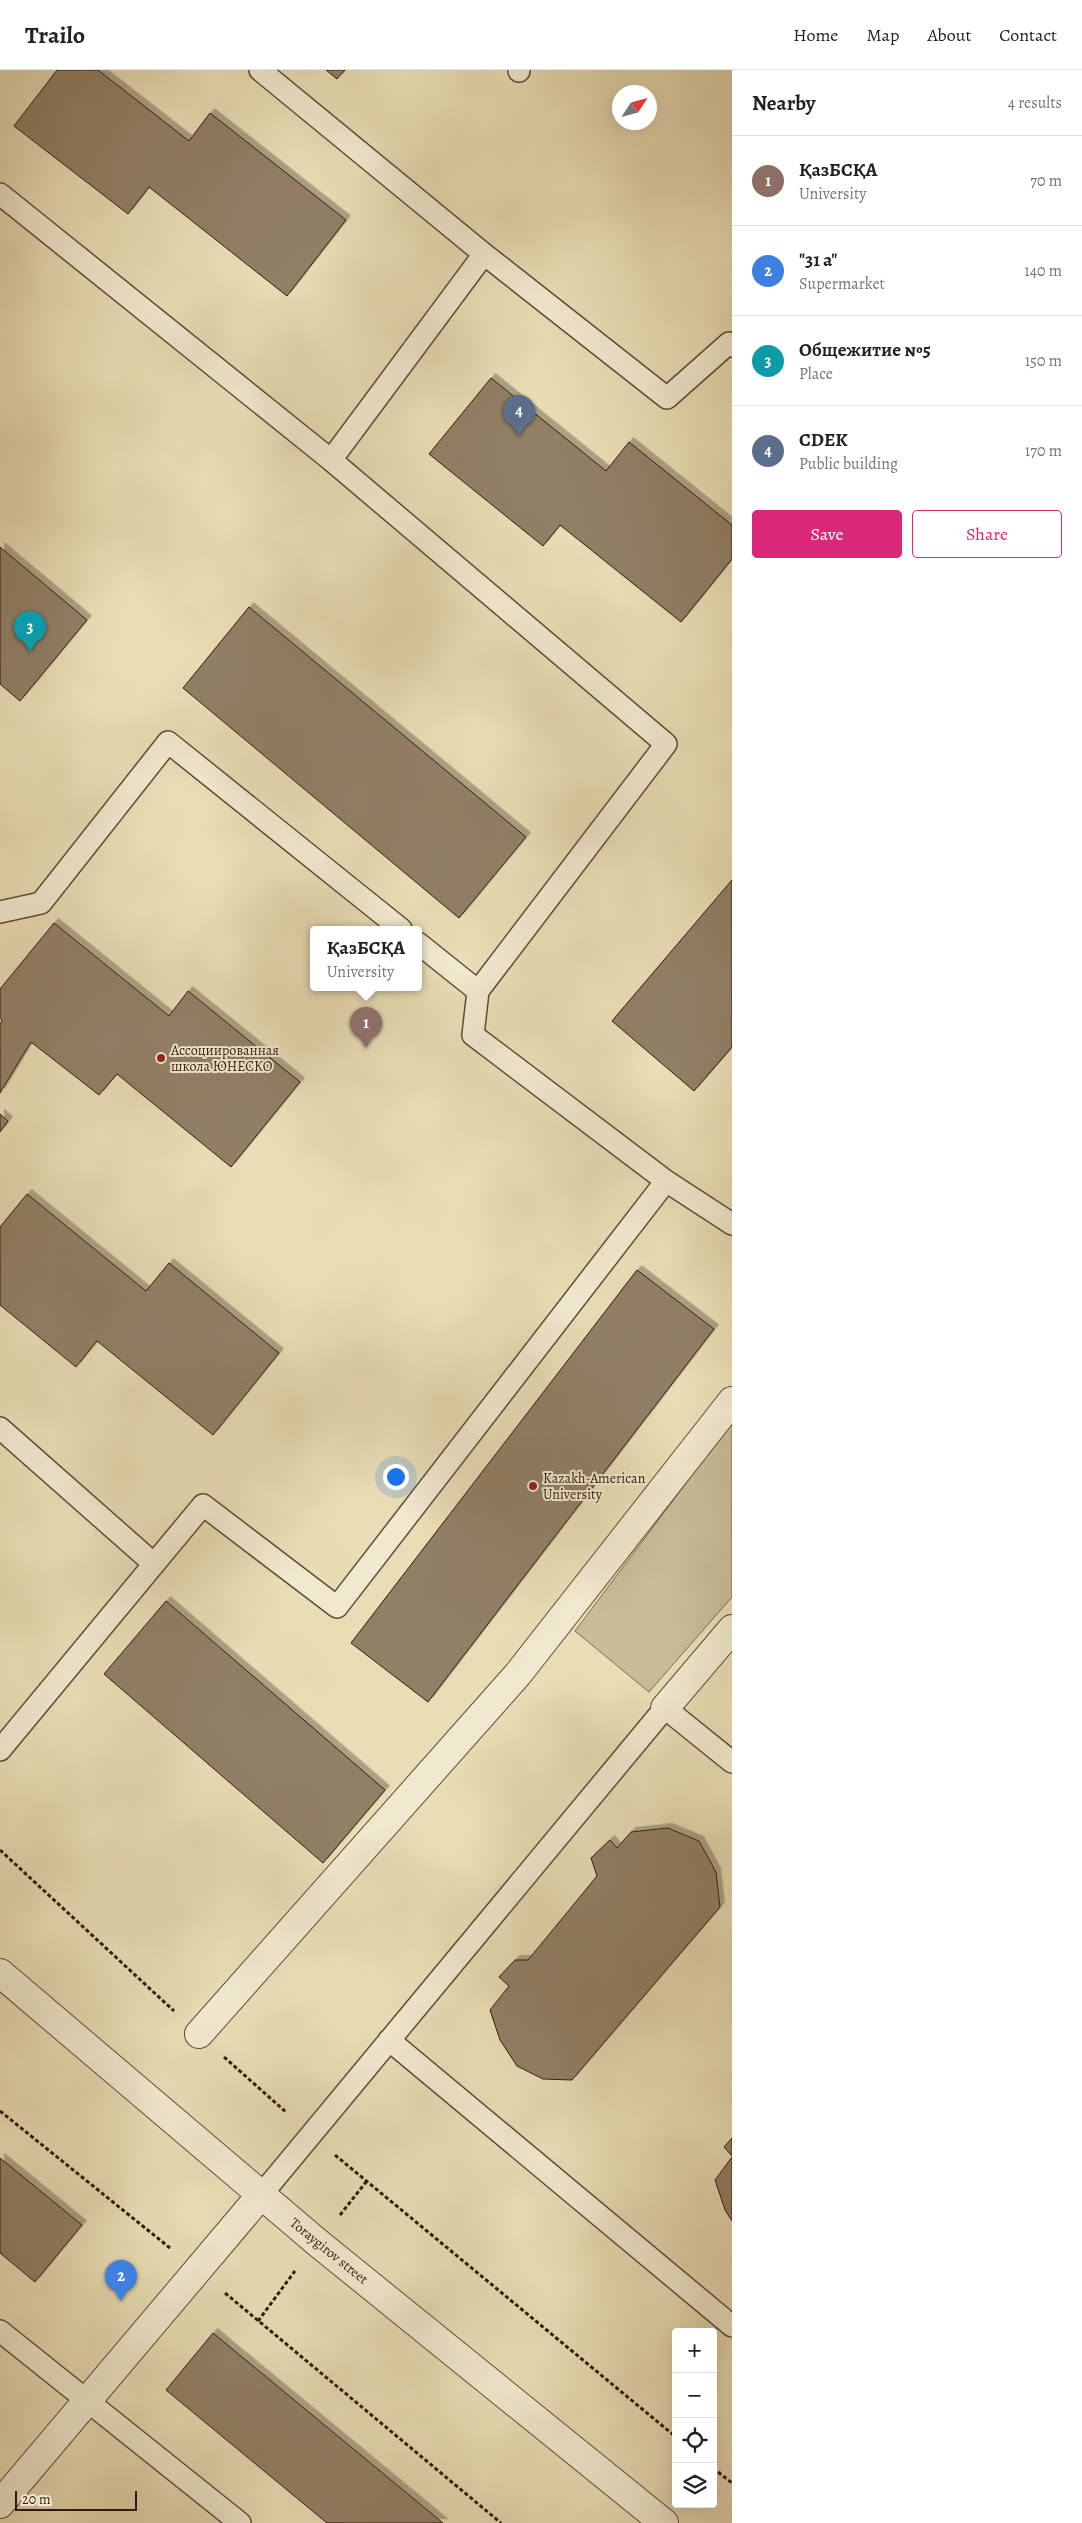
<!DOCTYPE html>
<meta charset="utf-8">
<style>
body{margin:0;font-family:Alegreya,serif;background:#f6f6f6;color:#222}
.controls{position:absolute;right:15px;bottom:15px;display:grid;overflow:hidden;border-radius:5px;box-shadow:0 5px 20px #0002}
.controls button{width:45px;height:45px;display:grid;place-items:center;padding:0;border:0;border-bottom:1px solid #e0e0e0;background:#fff;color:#222;font:25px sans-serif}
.compass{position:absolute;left:612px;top:15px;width:45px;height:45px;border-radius:50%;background:#fff;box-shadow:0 5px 20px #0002;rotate:54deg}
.scale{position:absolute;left:15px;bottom:12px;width:122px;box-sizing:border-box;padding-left:5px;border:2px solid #311a11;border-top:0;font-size:14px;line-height:18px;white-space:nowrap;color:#311a11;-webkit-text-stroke:4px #f1e9cf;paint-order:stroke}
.you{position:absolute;left:395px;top:1406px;width:18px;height:18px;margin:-12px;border:4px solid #fff;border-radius:50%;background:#1a73e8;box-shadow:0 0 0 8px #1a73e833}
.badge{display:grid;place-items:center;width:32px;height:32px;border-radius:50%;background:#db2777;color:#fff;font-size:16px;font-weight:700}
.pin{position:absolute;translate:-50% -41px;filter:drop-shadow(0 1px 2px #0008)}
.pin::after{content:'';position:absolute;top:26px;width:18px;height:15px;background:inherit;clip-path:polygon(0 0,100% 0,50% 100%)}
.popup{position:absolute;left:310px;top:856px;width:112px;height:65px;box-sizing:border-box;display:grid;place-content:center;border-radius:5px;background:#fff;filter:drop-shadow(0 1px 4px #0005);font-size:16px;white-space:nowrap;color:#767676}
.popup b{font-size:19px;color:#222}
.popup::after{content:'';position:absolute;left:50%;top:100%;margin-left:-10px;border:10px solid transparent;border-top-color:#fff}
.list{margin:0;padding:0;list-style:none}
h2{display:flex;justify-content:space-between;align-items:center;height:65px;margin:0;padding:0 20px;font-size:21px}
h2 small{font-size:16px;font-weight:400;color:#767676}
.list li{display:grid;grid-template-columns:32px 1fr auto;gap:15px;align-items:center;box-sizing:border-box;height:90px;padding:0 20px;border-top:1px solid #e0e0e0}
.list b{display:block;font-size:19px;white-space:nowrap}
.list p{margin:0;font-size:16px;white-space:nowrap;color:#767676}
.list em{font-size:16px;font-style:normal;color:#767676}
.actions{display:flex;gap:10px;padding:15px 20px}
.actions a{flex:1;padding:11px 0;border:1px solid #db2777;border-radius:5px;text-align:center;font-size:18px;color:#db2777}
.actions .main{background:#db2777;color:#fff}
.icon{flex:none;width:28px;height:28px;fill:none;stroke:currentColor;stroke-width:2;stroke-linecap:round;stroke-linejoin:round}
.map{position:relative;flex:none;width:732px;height:2453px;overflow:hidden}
header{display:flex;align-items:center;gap:30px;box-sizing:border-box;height:70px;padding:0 25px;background:#fff;border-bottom:1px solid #e0e0e0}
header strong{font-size:24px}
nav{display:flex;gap:28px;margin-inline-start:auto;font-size:18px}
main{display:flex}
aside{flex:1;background:#fff}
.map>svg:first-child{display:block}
</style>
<header>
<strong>Trailo</strong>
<nav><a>Home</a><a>Map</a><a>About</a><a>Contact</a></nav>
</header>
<main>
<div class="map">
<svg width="732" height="2453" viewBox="0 0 732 2453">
<defs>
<filter id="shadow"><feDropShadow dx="4.5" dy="-4.5" stdDeviation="0" flood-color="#0004"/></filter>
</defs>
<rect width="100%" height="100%" fill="#e9ddb5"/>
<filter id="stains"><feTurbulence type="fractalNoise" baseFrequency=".004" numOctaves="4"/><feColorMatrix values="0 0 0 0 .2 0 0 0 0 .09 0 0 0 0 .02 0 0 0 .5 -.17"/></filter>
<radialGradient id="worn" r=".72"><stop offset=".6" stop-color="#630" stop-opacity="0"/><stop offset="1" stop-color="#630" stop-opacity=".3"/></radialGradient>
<path fill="#cabc99" stroke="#7e6b55" d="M732,1352V1527L649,1622L575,1561Z"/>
<path fill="#917f66" stroke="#311a11" filter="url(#shadow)" d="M57,0H98L189,71L210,43L346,150L287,226L149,117L128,144L14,56Z
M326,0H345L337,9Z
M491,308L606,401L629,372L732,455V489L681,552L560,455L543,476L429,384Z
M0,477L87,550L20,631L0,614Z
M249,537L526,767L459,848L183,618Z
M732,810V977L694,1021L612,951Z
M54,853L169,946L188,921L300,1012L231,1097L117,1004L99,1025L31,972L0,1023V955L2,950L0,948V919Z
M0,1044L8,1051L0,1062Z
M27,1124L146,1221L169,1193L279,1283L213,1365L97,1271L76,1297L0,1235V1157Z
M637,1200L714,1259L428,1632L351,1573Z
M166,1531L385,1720L323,1793L104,1604Z
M668,1758L699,1771L716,1802L720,1837L572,2010L543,2009L517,1996L500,1970L490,1940L509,1916L499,1907L515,1890H528L597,1806L591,1788L610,1770L617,1778L631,1762Z
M732,2068V2086L724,2077Z
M732,2087V2151L725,2140L715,2110Z
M0,2088L82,2155L35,2212L0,2183Z
M213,2263L443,2453H327L166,2320Z"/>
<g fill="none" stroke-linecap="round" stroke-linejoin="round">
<defs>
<path id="service" d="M260,0L484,184L667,328L729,273L732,276
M519,0V1
M0,124L331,390L666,674L478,921L418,873
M331,390L484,184
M0,842L41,833L168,672L401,859
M478,921L473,965L666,1111L732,1154
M0,1358L154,1494L0,1680
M154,1494L203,1435L337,1537L666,1111
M389,1970L732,2256
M261,2125L665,1638L732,1692
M0,2261L240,2453"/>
<path id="pedestrian" d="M665,1638L732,1559
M199,1964L518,1604L732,1331"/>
<path id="minor" d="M0,2434L261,2125"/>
<path id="tertiary" d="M0,1903L318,2173L664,2453"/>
</defs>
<use href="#service" stroke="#5f4b3a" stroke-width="24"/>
<use href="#pedestrian" stroke="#5f4b3a" stroke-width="30"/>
<use href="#minor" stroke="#5f4b3a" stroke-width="30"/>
<use href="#tertiary" stroke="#5f4b3a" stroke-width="30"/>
<path stroke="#311a11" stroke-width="3" stroke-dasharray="4 2.5" stroke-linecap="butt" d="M0,1780L174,1941
M224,1987L287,2043
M0,2041L170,2178
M335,2085L676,2367
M340,2145L366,2112
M225,2223L501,2453
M258,2251L295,2201
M713,2398L732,2413"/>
<use href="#service" stroke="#f1e9cf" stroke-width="21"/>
<use href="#pedestrian" stroke="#f1e9cf" stroke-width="28"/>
<use href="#minor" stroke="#f1e9cf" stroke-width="28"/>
<use href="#tertiary" stroke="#f1e9cf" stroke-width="28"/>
</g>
<g fill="#8f2418" stroke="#f1e9cf" stroke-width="2">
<circle cx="161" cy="988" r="5"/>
<circle cx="533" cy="1416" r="5"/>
</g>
<g text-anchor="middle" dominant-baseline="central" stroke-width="4" stroke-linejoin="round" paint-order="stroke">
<g font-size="14" fill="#311a11" stroke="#f1e9cf" text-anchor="start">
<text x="171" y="980">Ассоциированная<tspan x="171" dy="16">школа ЮНЕСКО</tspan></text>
<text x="543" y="1408">Kazakh-American<tspan x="543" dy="16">University</tspan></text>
</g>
<g font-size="14" fill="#311a11" stroke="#f1e9cf">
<text transform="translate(329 2181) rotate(39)">Toraygirov street</text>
</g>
</g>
<rect width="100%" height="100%" filter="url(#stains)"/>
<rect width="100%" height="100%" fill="url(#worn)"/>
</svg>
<div class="controls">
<button>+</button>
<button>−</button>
<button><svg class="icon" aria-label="locate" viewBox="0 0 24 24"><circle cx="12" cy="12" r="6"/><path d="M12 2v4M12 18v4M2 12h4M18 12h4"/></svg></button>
<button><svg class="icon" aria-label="layers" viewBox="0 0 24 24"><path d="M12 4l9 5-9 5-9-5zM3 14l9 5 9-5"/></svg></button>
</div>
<svg class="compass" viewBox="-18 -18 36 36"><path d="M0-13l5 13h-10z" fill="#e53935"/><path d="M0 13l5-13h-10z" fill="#767676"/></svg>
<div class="scale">20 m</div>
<div class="you"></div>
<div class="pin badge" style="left:366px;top:978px;background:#8d6e63">1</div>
<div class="popup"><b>ҚазБСҚА</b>University</div>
<div class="pin badge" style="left:121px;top:2231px;background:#3f7fe0">2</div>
<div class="pin badge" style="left:30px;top:582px;background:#0f9aa8">3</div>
<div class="pin badge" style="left:519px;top:366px;background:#5c6f8a">4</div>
</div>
<aside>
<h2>Nearby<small>4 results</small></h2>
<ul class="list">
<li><span class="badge" style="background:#8d6e63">1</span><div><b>ҚазБСҚА</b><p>University</p></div><em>70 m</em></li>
<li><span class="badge" style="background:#3f7fe0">2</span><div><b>&quot;31 а&quot;</b><p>Supermarket</p></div><em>140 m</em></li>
<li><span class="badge" style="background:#0f9aa8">3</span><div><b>Общежитие №5</b><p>Place</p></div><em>150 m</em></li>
<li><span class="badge" style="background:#5c6f8a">4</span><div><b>CDEK</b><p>Public building</p></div><em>170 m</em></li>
</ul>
<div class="actions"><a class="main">Save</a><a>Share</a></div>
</aside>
</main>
